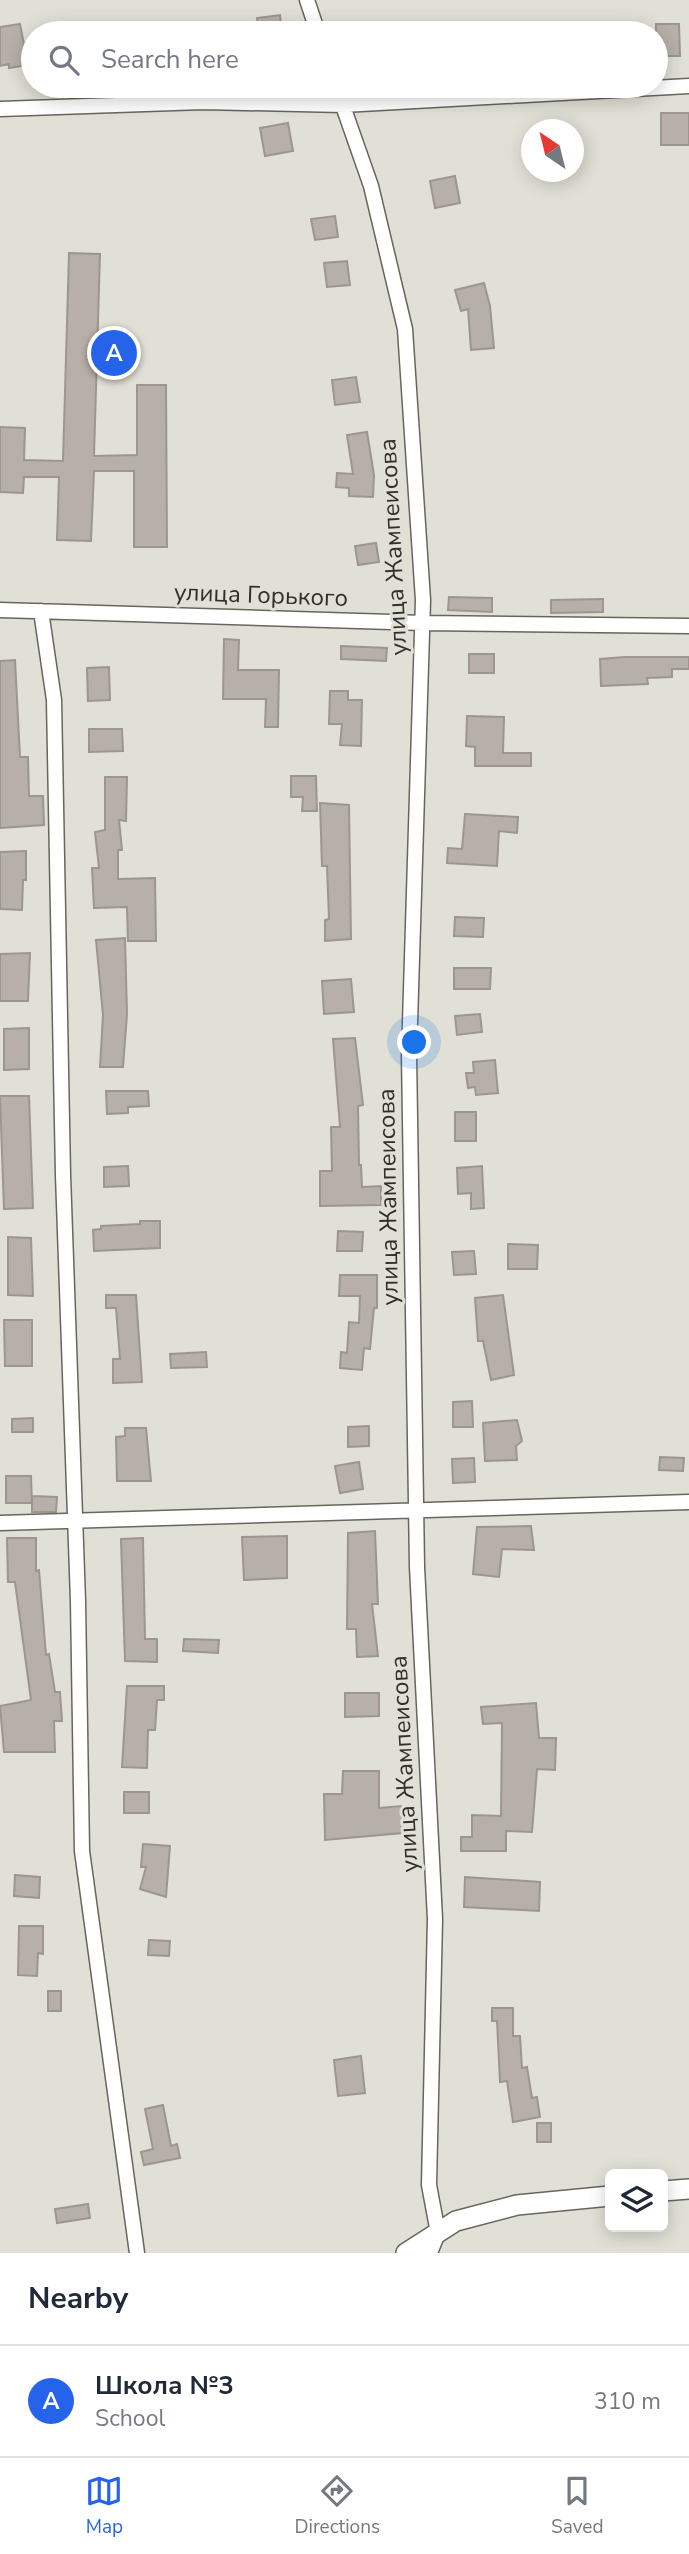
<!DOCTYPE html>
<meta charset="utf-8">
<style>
body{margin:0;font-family:"Nunito Sans",sans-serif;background:#f6f6f7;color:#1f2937}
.controls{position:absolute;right:21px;bottom:21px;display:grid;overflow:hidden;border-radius:10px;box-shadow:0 4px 18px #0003}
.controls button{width:63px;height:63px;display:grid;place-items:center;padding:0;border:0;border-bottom:2px solid #e0e1e3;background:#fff;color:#1f2937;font:35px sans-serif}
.compass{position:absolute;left:521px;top:119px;width:63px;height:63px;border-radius:50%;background:#fff;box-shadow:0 4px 18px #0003;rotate:325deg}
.you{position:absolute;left:415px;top:1043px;width:24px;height:24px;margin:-18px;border:5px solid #fff;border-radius:50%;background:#1a73e8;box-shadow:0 0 0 10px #1a73e833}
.badge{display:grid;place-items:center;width:46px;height:46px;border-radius:50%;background:#2563eb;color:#fff;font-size:23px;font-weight:700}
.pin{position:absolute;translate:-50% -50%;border:4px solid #fff;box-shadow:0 2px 7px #0006}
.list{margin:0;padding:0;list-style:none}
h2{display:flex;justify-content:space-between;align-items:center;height:91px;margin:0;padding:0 28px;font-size:30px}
h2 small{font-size:23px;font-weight:400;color:#747a83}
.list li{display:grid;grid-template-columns:46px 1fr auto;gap:21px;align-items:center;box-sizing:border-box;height:112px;padding:0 28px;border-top:2px solid #e0e1e3}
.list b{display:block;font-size:26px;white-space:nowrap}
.list p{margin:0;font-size:23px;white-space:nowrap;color:#747a83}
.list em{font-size:23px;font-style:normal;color:#747a83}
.icon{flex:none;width:38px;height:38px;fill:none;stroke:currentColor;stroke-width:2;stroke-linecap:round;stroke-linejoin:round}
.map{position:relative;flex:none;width:689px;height:2253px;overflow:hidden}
.search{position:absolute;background:#fff;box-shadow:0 4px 18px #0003;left:21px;right:21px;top:21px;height:77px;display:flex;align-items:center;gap:18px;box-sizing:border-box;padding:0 24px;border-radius:38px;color:#747a83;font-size:26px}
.sheet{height:203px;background:#fff}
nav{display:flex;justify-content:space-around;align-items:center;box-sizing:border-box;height:98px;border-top:2px solid #e0e1e3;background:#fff;font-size:19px;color:#747a83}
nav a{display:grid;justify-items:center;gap:4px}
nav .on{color:#2563eb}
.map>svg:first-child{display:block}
</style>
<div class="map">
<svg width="689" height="2253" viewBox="0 0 689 2253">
<rect width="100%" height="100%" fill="#e1e0d6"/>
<path fill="#b7b0a8" stroke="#9d968e" stroke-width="2" d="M280,15L282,33H259L257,18Z
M20,24L28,65L9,68V64L0,66V27Z
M656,24H679L680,56H656Z
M661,113H689V145H661Z
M288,123L293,151L265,156L260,128Z
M455,176L460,203L435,208L430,181Z
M335,216L338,237L315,240L311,219Z
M69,253L100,254L94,456L137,455V385H166L167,547H134V471H94L91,541L57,540L59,477H24L23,493L0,492V427L25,428L24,460L63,461Z
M347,261L350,285L327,287L324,263Z
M484,283L490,306L494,348L471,350L468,309L461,311L455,290Z
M356,377L360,402L335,405L332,380Z
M367,432L374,475L373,497L349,496V488L336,487L337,473L353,474L347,435Z
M376,543L379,562L358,565L355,546Z
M449,597L492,598V612L448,610Z
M603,599V612L551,613V600Z
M224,639L239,640L238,670H279L278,727H265L266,699H223Z
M341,646L387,648L386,661L341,659Z
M469,654H494V673H469Z
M625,657H689V669H672V677L647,678L648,684L601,686L600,659Z
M15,660L20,757H28L29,796H43L44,825L0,828V661Z
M109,667L110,700L88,701L87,668Z
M330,691H348V700H362L361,746L340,745L342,724H329Z
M467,716L504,717L503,753H531V766H475V747L466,746Z
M89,729H122L123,751L89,752Z
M291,776H316L317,811H302L303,797H291Z
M105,777H127L126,821L119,820L122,850H118V879L155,878L156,941H128L127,907L94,908L92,868H99L95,832L105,830Z
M320,803L349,805L351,939L325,941V920L329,919L327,866H322Z
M465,814L518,817L517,833L499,831L497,866L447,863L448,848L462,849Z
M26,851V880H23L22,910L0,909V852Z
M455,917L484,918L483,937L454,936Z
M125,938L127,1014L123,1067H100L103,1015L96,940Z
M30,953L28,1001H0V954Z
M454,968H491L490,989H454Z
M351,979L354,1012L324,1014L322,981Z
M480,1014L482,1032L457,1035L455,1016Z
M29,1028V1069L4,1070V1029Z
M355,1038L363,1105L358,1106L359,1165H361L362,1187L381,1186V1205L320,1206V1171H332L331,1127H340L333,1039Z
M495,1060L498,1093L476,1095L475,1087L468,1088L466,1073H474L473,1062Z
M106,1091H148L149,1106L128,1107V1113L107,1114Z
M0,1096H29L33,1208L4,1209Z
M455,1112H476V1141H455Z
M128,1166L129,1186L104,1187V1167Z
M482,1166L484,1208L471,1209V1193L458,1194L457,1168Z
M140,1221H160V1248L94,1251L93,1230L101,1229V1226L140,1224Z
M338,1231L363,1232L362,1251H337Z
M8,1237L31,1238L33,1296L8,1295Z
M508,1244L538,1245L537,1269H508Z
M474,1251L476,1274L454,1275L452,1252Z
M340,1275H377V1308H374L370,1349L364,1348L362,1370L340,1368L341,1352L347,1353L349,1322L359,1323L360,1296H339Z
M106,1295H136L142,1382L113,1383V1359H120L116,1308H106Z
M503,1295L514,1375L491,1380L483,1341H478L475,1298Z
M4,1320H32V1366H5Z
M206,1352L207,1367L171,1368L170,1354Z
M472,1401L473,1427H453V1402Z
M33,1418V1432H12V1419Z
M517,1420L522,1441L516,1446L517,1460L485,1461L483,1423Z
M369,1426V1446L348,1447V1427Z
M125,1428H146L151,1481H117L116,1437L125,1436Z
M660,1457L684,1458L683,1471L659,1470Z
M474,1458L475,1482L453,1483L452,1459Z
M359,1462L363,1489L340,1493L335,1466Z
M6,1476H31L32,1503H6Z
M32,1496L57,1497L56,1512H32Z
M531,1526L534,1550L502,1549L499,1577L473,1574L477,1527Z
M375,1531L378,1604H372L378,1656L357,1657L356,1629H347L348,1533Z
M287,1536V1578L244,1580L242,1537Z
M7,1538H36V1571L39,1570L46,1655L49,1654L55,1692H60L62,1721H54L55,1752H4L0,1706L31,1700L15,1582H8Z
M143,1538L145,1639H157V1662L125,1661L121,1539Z
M184,1639L219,1640L218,1653L183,1651Z
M127,1686H164V1700H157L155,1730H148L147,1768L122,1767Z
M345,1693H379V1716L345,1717Z
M536,1703L539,1738H556L555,1770L537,1769L532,1832L506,1831V1851H461V1837H472V1815L501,1816L502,1723L483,1724L481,1707Z
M343,1771H379V1808L401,1806L403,1833L325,1840L324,1794H342Z
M124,1792H149V1813H124Z
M143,1844L170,1846L166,1897L140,1889L146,1867H141Z
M15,1875L40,1877L39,1898L14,1896Z
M465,1877L540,1882L539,1911L464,1907Z
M19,1926H43V1954L38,1953L37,1976L18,1975Z
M149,1940L170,1941L169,1956L148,1955Z
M48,1991H61V2011H48Z
M492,2008H513V2036H520L522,2068L527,2067L532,2098L537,2097L540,2117L513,2122L507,2081L500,2082L497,2021H492Z
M361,2056L365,2093L338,2096L334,2060Z
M163,2105L171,2146L177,2144L180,2158L144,2165L141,2152L153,2149L145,2109Z
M537,2123H551V2142H537Z
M88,2204L90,2218L57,2223L55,2209Z"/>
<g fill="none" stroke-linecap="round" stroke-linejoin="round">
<defs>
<path id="street" d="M307,0L318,33
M336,86L371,186L405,329L423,600L409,1055L417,1567L435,1919L429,2185L438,2233L430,2253
M0,109L203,102L343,105L689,86
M0,610L423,623L689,626
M41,611L54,700L63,1175L78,1601L82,1851L137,2253
M0,1523L689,1502"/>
<path id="secondary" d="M663,2191L689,2189
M406,2253L456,2221L517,2205L610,2196"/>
</defs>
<use href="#street" stroke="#67665d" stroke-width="17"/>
<use href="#secondary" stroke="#67665d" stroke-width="22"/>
<use href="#street" stroke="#fff" stroke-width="14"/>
<use href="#secondary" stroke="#fff" stroke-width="19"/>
</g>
<g text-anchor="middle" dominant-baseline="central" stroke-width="6" stroke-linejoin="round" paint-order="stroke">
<g font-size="24" fill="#2f2f2b" stroke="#e1e0d6">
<text transform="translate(393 547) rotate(-93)">улица Жампеисова</text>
<text transform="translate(261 595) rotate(2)">улица Горького</text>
<text transform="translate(388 1197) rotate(-91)">улица Жампеисова</text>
<text transform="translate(404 1764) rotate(-93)">улица Жампеисова</text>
</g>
</g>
</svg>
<div class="controls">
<button><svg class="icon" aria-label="layers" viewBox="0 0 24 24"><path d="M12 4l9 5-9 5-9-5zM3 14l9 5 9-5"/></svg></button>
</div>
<svg class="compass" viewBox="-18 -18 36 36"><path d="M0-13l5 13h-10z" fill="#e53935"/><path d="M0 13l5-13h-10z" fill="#747a83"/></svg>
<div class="you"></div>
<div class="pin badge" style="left:114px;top:353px">A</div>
<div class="search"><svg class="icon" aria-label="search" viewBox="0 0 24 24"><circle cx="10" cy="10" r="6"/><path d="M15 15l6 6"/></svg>Search here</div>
</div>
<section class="sheet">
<h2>Nearby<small></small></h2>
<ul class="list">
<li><span class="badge">A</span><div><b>Школа №3</b><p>School</p></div><em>310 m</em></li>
</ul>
</section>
<nav>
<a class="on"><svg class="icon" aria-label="map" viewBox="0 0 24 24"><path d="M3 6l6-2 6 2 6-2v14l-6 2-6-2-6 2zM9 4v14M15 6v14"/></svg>Map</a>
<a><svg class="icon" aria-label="directions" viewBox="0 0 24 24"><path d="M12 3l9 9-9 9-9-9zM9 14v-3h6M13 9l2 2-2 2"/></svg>Directions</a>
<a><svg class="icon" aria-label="saved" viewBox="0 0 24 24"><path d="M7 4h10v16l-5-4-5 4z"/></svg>Saved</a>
</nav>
